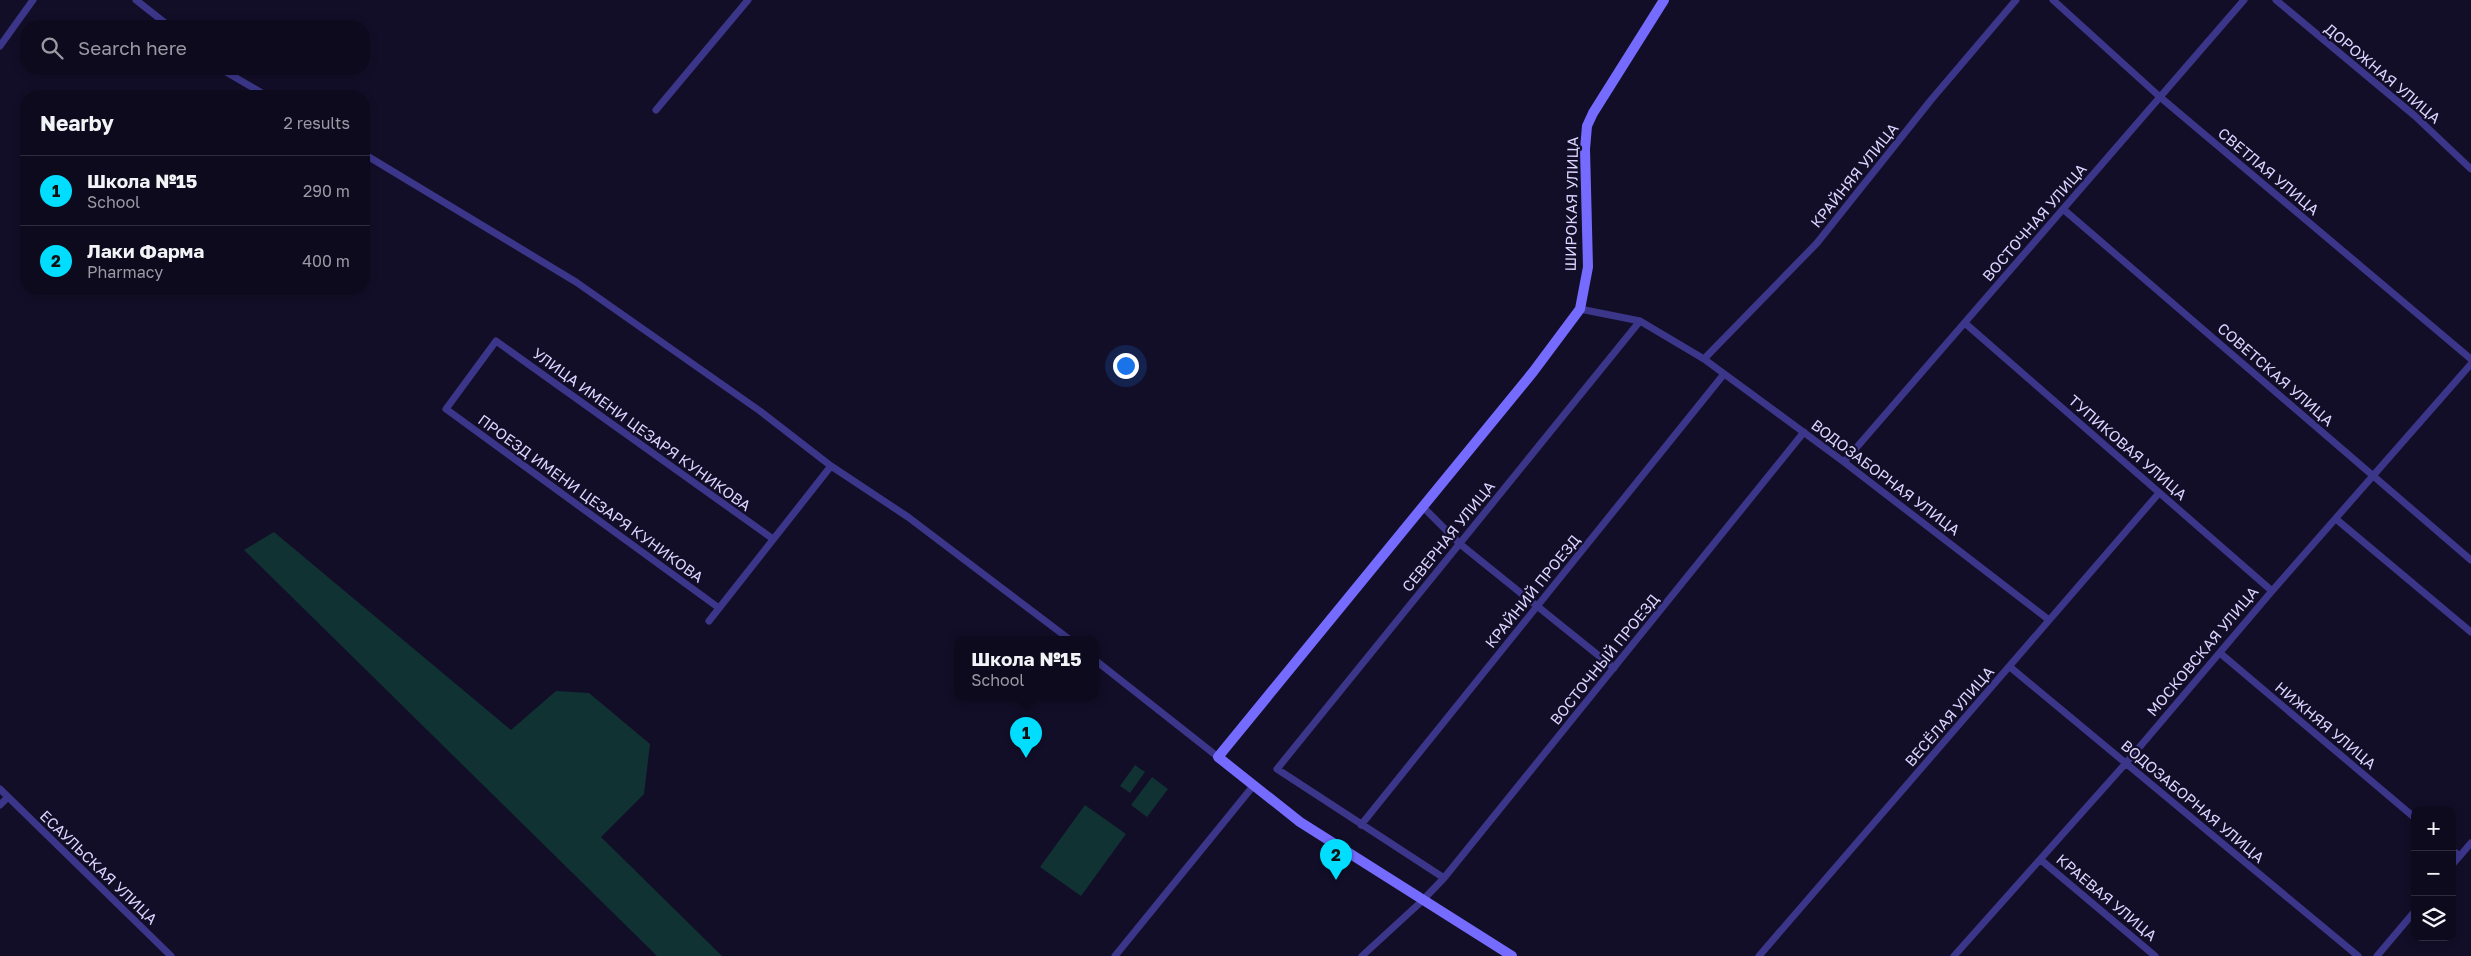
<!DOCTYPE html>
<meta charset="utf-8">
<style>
body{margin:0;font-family:"Golos Text",sans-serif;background:#171327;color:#f1f3f6}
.controls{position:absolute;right:15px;bottom:15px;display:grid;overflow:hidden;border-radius:10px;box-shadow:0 2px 8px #0003}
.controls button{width:45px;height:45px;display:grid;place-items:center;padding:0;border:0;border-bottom:1px solid #2e2b3c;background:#0e0a1e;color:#f1f3f6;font:25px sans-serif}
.you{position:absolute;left:1125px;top:365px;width:18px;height:18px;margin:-12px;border:4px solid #fff;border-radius:50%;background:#1a73e8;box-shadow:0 0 0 8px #1a73e833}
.badge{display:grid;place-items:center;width:32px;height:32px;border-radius:50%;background:#01ddff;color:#111;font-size:16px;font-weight:700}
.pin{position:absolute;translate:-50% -41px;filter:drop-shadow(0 1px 2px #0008)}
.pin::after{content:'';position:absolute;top:26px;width:18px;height:15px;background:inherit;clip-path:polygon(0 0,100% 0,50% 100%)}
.popup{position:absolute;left:954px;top:636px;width:145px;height:65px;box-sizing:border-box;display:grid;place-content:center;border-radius:10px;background:#0e0a1e;filter:drop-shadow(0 1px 4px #0005);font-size:16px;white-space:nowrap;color:#9b9aa4}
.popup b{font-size:19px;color:#f1f3f6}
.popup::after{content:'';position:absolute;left:50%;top:100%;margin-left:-10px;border:10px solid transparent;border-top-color:#0e0a1e}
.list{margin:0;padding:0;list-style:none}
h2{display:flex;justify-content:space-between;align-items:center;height:65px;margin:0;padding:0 20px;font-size:21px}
h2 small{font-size:16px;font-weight:400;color:#9b9aa4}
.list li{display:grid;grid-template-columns:32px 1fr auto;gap:15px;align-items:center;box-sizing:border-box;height:70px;padding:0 20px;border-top:1px solid #2e2b3c}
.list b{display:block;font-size:19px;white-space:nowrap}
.list p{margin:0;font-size:16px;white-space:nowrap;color:#9b9aa4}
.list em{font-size:16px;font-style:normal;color:#9b9aa4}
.icon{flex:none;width:28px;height:28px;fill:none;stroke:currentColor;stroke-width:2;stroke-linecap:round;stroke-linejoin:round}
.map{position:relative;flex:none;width:2471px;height:956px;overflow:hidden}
.search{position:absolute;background:#0e0a1e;box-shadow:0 2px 8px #0003;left:20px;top:20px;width:350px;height:55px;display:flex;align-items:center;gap:12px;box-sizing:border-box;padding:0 18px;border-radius:20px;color:#9b9aa4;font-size:19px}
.panel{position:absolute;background:#0e0a1e;box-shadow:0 2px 8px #0003;left:20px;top:90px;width:350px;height:205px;border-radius:20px}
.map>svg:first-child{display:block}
</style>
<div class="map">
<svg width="2471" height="956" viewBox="0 0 2471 956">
<rect width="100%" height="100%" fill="#130e28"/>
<path fill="#103232" d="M274,532L511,730L556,691L589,693L650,744L644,794L601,837L722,956H657L244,550Z
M1135,765L1145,772L1130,793L1120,786Z
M1152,777L1168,789L1147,817L1131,805Z
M1085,805L1126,834L1081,896L1040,867Z"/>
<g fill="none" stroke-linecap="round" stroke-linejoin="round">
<path stroke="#3c368a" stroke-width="7" d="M136,0L169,26
M2053,0L2160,97L2471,359
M2276,0L2415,116L2471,169
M0,46L33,0
M221,69L267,96
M656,110L748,0
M364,154L576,282L760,411L831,466L908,517L1069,639
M2063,209L2471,560
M1580,309L1640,321L1704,359L1844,462L2049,620
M1966,324L2272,591
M1704,359L1817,243L1931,100L2016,0
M1844,462L2244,0
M1423,507L1460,544L1614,668
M2336,519L2471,632
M719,608L446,409L496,341L773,539
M709,621L831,466
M2220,653L2415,818
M1095,660L1218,757
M2010,667L2358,956
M0,789L171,956
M0,805L8,797
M1361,825L1724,374
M2452,850L2460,856
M2041,860L2155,956
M2452,865L2471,843
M1444,878L1277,769L1640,321
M1115,956L1254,785
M1362,956L1422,901L1444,878L1804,432
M1759,956L2159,493
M1954,956L2126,763L2272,591L2471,364
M2377,956L2415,911"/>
<path stroke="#756cff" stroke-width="10" d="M1512,956L1300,822L1218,757L1533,372L1580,309L1588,267L1585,149L1587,126L1593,113L1664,0"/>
</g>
<g text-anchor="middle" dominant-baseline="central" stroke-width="4.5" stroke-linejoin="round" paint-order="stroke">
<g font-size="15" fill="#dbd5ff" stroke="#130e28">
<text transform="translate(2383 73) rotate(40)">ДОРОЖНАЯ УЛИЦА</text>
<text transform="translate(2269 171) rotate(40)">СВЕТЛАЯ УЛИЦА</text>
<text transform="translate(1854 175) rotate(-51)">КРАЙНЯЯ УЛИЦА</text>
<text transform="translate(1571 204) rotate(-89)">ШИРОКАЯ УЛИЦА</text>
<text transform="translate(2034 222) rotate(-49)">ВОСТОЧНАЯ УЛИЦА</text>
<text transform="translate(2276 374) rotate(41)">СОВЕТСКАЯ УЛИЦА</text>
<text transform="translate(642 429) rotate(36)">УЛИЦА ИМЕНИ ЦЕЗАРЯ КУНИКОВА</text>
<text transform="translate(2128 447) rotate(41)">ТУПИКОВАЯ УЛИЦА</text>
<text transform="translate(1886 477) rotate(37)">ВОДОЗАБОРНАЯ УЛИЦА</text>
<text transform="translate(591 498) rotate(36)">ПРОЕЗД ИМЕНИ ЦЕЗАРЯ КУНИКОВА</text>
<text transform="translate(1448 536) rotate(-51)">СЕВЕРНАЯ УЛИЦА</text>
<text transform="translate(1532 591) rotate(-51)">КРАЙНИЙ ПРОЕЗД</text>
<text transform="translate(2202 651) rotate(-50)">МОСКОВСКАЯ УЛИЦА</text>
<text transform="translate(1604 659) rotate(-51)">ВОСТОЧНЫЙ ПРОЕЗД</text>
<text transform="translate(1949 716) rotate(-49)">ВЕСЁЛАЯ УЛИЦА</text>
<text transform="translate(2326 725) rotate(40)">НИЖНЯЯ УЛИЦА</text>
<text transform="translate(2193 801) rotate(40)">ВОДОЗАБОРНАЯ УЛИЦА</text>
<text transform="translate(99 867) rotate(44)">ЕСАУЛЬСКАЯ УЛИЦА</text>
<text transform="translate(2107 897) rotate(40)">КРАЕВАЯ УЛИЦА</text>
</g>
</g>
</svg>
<div class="controls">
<button>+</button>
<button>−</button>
<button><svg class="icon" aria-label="layers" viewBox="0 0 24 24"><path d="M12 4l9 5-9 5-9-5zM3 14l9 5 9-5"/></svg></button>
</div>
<div class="you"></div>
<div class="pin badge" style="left:1026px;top:758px">1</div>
<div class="popup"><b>Школа №15</b>School</div>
<div class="pin badge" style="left:1336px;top:880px">2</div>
<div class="search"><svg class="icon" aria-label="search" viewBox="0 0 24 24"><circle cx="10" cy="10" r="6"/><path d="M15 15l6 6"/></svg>Search here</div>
<section class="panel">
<h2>Nearby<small>2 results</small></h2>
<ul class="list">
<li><span class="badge">1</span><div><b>Школа №15</b><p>School</p></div><em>290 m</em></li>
<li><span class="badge">2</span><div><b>Лаки Фарма</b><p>Pharmacy</p></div><em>400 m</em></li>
</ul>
</section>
</div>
